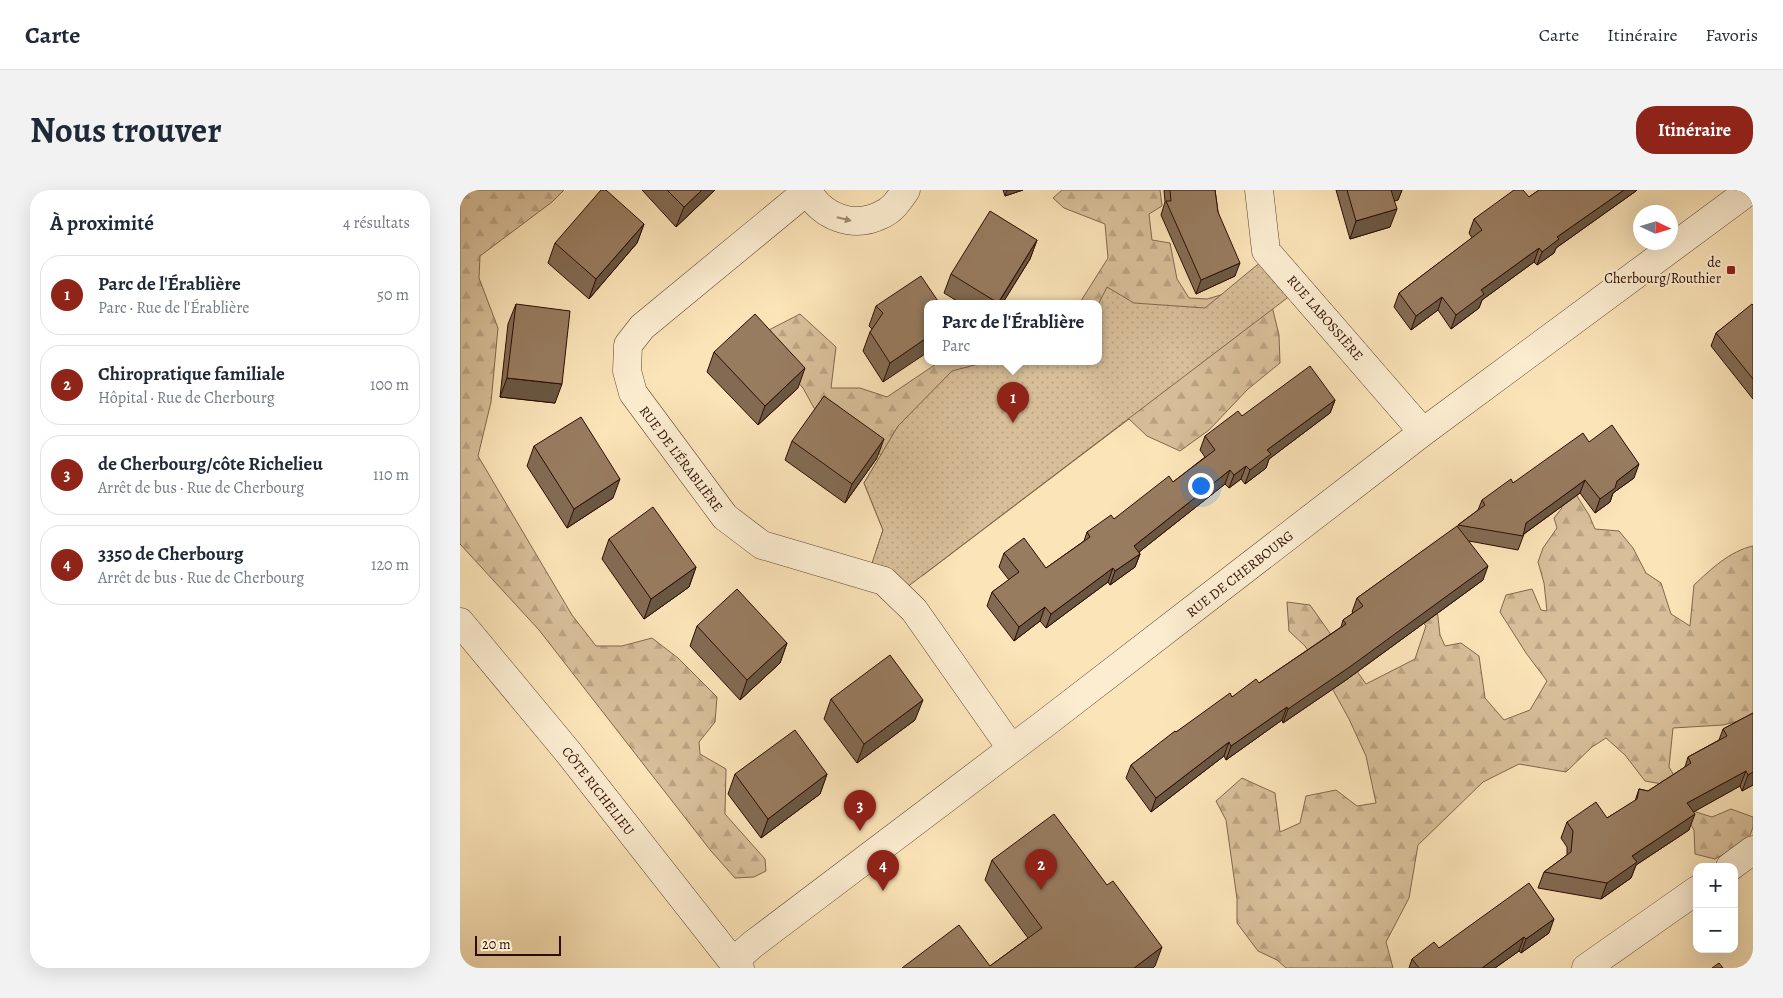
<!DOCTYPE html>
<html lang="fr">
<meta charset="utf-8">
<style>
body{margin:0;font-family:Alegreya,serif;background:#f2f2f3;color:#1f2937}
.controls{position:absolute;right:15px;bottom:15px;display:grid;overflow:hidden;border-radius:10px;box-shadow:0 5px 20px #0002}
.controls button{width:45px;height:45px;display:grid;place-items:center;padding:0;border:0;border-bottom:1px solid #e0e1e3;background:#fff;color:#1f2937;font:25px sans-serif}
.compass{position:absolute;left:1173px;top:15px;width:45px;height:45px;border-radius:50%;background:#fff;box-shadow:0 5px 20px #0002;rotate:94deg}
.scale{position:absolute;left:15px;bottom:12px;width:86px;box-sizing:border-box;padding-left:5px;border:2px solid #2d0c01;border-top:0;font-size:14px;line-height:18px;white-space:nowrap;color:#2d0c01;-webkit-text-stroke:4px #fcedd1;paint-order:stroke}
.you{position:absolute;left:740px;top:295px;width:18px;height:18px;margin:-12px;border:4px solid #fff;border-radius:50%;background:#1a73e8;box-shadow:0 0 0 8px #1a73e833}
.badge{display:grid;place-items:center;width:32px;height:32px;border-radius:50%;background:#8f2418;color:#fff;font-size:16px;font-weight:700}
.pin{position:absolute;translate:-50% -41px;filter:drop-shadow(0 1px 2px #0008)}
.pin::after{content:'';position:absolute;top:26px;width:18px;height:15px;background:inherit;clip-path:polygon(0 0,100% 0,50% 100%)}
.popup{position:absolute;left:464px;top:110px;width:178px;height:65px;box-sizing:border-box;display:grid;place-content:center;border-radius:10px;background:#fff;filter:drop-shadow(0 1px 4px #0005);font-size:16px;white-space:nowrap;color:#747a83}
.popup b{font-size:19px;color:#1f2937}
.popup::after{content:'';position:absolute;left:50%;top:100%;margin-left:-10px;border:10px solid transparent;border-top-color:#fff}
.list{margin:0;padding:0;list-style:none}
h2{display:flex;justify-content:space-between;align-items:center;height:65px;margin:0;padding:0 20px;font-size:21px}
h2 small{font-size:16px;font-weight:400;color:#747a83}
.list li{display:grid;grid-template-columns:32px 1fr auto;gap:15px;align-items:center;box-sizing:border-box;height:80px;margin:0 10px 10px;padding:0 10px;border:1px solid #e0e1e3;border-radius:20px}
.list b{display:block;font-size:19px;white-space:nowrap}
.list p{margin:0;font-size:16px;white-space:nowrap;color:#747a83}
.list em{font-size:16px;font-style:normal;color:#747a83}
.map{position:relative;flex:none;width:1293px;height:778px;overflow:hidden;border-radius:20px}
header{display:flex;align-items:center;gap:30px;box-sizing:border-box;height:70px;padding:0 25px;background:#fff;border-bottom:1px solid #e0e1e3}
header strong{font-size:24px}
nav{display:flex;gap:28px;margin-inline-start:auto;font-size:18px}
.intro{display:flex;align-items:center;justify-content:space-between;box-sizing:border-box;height:120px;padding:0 30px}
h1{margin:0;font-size:35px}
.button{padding:12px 22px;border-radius:20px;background:#8f2418;color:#fff;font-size:18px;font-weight:700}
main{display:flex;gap:30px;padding:0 30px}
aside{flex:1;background:#fff;border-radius:20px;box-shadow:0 5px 20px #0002}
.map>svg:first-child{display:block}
</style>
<header>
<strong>Carte</strong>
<nav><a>Carte</a><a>Itinéraire</a><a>Favoris</a></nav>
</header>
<div class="intro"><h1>Nous trouver</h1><a class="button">Itinéraire</a></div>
<main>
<aside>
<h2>À proximité<small>4 résultats</small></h2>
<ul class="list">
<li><span class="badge">1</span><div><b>Parc de l'Érablière</b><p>Parc · Rue de l'Érablière</p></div><em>50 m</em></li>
<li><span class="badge">2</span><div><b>Chiropratique familiale</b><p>Hôpital · Rue de Cherbourg</p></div><em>100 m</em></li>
<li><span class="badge">3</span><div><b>de Cherbourg/côte Richelieu</b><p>Arrêt de bus · Rue de Cherbourg</p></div><em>110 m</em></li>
<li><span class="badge">4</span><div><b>3350 de Cherbourg</b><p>Arrêt de bus · Rue de Cherbourg</p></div><em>120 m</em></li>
</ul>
</aside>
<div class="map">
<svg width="1293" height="778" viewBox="0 0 1293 778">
<defs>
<pattern id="forest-firs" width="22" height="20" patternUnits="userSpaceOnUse" patternTransform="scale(1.25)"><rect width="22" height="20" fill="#d8bf99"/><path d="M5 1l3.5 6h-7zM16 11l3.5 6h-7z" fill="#baa382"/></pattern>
<pattern id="park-dots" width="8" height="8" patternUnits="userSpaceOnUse" patternTransform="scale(1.25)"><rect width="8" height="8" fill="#d8bf99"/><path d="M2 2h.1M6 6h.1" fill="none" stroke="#baa382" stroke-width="1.8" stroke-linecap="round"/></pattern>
</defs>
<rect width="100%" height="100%" fill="#fbe4b8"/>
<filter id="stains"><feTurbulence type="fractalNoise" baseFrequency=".004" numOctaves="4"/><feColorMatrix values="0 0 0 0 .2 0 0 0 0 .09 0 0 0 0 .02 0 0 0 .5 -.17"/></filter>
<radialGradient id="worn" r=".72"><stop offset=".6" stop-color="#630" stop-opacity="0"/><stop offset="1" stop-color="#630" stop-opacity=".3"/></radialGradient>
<path fill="url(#forest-firs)" stroke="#82664d" d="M0,0H104L92,12L20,66L19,88L38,138L31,212L18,266L112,425L136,456H162L192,448L218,468L257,507L255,532L239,552L240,564L266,579L265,624L305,669L306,681L294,687L275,688L251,661L79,440L0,354Z
M602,0H700L702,16L689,24L692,50L710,53L717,89L729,108L747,109L781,99L810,108L819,145L820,173L788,199L749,240L720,261L687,246L669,229L462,386L416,361L423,340L404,293L421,265L410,257L390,237L354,218L343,198L315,167L303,143L340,124L376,157L371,198H400L427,207L479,172H638V114H619L648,68L645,34L604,18L593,8Z
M1115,303L1129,325L1135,339L1159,341L1173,358L1186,383L1201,393L1211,424L1230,436L1234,395C1251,379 1270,361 1293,356V531L1291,528L1263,535L1213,538L1209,577L1236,622L1252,627L1271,619L1293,627V637L1288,651L1255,669L1235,664L1234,640L1208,595L1185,591L1165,565L1146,548L1132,557L1106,582L1059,574L1023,592L958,655L949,708L926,752L933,778H826L817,770L798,761L777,733V709L766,630L756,611L782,588L815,603L820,642L840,633L846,606L876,600L897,616L916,613L906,566L889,529L873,500L845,456L829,441L827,412L850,415L906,494L955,469L966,436L945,414L977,419L980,445L985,456L1001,453L1019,466L1025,508L1044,530L1070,520L1087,491L1066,463L1040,422L1046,405L1072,399L1081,420L1087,421L1084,393L1078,372L1083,358L1097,338L1094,328L1102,318L1094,306Z"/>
<path fill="url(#park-dots)" stroke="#82664d" d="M808,66L839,99L438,404L411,376L423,340L404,293L438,236L492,181L526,172H638V115L647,97L674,113L745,118Z"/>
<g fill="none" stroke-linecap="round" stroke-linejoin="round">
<defs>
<path id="minor" d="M347,0C362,27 393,39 421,25C433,20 439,10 446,0
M799,0L806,61L963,242
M347,1L182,137L168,155L167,181L173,203L265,327L302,355L424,391L454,420L551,558
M0,432L108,562L273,772L280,778
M1270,677L1293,660
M273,772L292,755L583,535L963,242L1290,0
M1126,778L1237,700"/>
</defs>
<use href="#minor" stroke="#60422f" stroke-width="29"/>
<use href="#minor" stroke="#fcedd1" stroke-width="28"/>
</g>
<path fill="#836b53" stroke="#2d0c01" d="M182,0H255L216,37Z
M543,0H563L545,6Z
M704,0H755L758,22L775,86L736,104L701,25L705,12Z
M876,0H942L938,10L934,11L930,37L890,49Z
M1079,0H1177L1176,1L1096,58L1094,63L1077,75L1074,72L1022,110L1019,118L991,139L978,120L951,140L934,117L939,103L1012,48L1009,43L1014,29L1069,7Z
M184,34L177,53L129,109L88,73L95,53Z
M577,50L570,69L542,114H502L484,103L491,84Z
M56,114L95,213L40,207L48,134Z
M480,114L423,192L403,161L410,142L412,139L409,136L416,116Z
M1293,115V209L1251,156L1256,143Z
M254,162L338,198L298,235L247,182Z
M875,210L870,223L809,269L806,278L785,294L781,289L769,298L765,294L679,362L680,364L675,377L650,395L648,392L586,438L580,431L554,451L527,416L532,402L549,390L539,377L544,363L586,378L624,351L627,342L654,329L713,292L745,267L740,260L745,246L782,226Z
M332,251L417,268L385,313L325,270Z
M1129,252L1174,288L1153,303L1150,312L1135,323L1120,303L1064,344L1058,360L1009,351L1023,390L886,490L823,533L822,530L766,570L764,566L691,622L666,588L671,575L716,542L772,507L799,493L881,437L883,430L893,423L892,422L897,408L998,336V335L1018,320L1022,310Z
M74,256L153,308L107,338L67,276Z
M149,349L236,377L229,397L184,429L142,369Z
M237,436L327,453L320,473L280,510L230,456Z
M371,509L455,530L397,573L364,529Z
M1293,523V595L1282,601L1280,596L1233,622L1229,640L1176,675L1171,688L1141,709L1078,698L1084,682L1107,665V657L1101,648L1107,632L1147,628L1175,611L1179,599L1188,601L1225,577L1228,567L1259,550L1263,539Z
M275,584H367L360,604L301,648L268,604Z
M532,670L695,776L693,778H442L530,776L568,748L525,690Z
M1089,743L1061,763L1059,761L1035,778H949L952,769L979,758Z"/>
<path fill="#6a5743" stroke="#2d0c01" d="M242,0H255L216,37L224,17Z
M547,0H563L545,6Z
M929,0H942L938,10L924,14Z
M1164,0H1177L1176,1L1096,58L1094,63L1077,75L1082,62L1097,47Z
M937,19L930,37L890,49L896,31Z
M184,34L177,53L129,109L136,89Z
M577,50L570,69L542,114H538Z
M1079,58L1074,72L1022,110L1019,118L991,139L996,125L1021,100Z
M780,73L775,86L736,104L741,90Z
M982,107L978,120L951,140L956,126Z
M468,147V162L423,192L430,173Z
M345,178L338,198L298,235L305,216Z
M47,188L102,194L95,213L40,207Z
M875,210L870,223L809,269L806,278L785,294L790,280L807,260Z
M424,249L417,268L385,313L392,294Z
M1179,274L1174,288L1153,303L1150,312L1135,323L1140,309L1157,291Z
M786,276L781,289L769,298L774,285Z
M770,280L765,294L669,370L674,356Z
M160,289L153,308L107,338L114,319Z
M1125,290L1120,303L1061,346L1066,333Z
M680,364L675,377L650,395L655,381Z
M1028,376L1023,390L886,490L823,533L828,519Z
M236,377L229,397L184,429L191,409Z
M653,378L648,392L586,438L591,424Z
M585,417L580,431L554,451L559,437Z
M327,453L320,473L280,510L287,490Z
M463,510L455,530L397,573L404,554Z
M827,517L822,530L766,570L771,556Z
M769,552L764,566L691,622L696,608Z
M1286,581L1280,596L1221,629L1227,613Z
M1293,582V595L1282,601L1288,585Z
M367,584L360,604L301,648L308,629Z
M1235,624L1229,640L1176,675L1171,688L1141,709L1147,693L1172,666Z
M1094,729L1089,743L1061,763L1066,749Z
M1064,747L1059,761L1035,778H1022Z
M702,757L695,776L693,778H674Z"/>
<path fill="#987c60" stroke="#2d0c01" d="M141,0H146L184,34L136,89L95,53Z
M207,0H242L224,17Z
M710,0H755L758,22L780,73L741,90L706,11H711Z
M887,0H931L937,19L896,31Z
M1054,0H1063L1069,7L1079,0H1164L1097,47L1099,49L1082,62L1079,58L1021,100L1024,104L996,125L982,107L956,126L939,103L1022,40L1014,29Z
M530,21L577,50L538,113L491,84Z
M461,86L480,114H468V147L430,173L410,142L423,123L416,116Z
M56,114L110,121L102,194L47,188Z
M1292,114L1293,115V189L1256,143Z
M295,124L345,178L305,216L254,162Z
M850,176L875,210L807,260L811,264L790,280L786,276L774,285L770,280L674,356L680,364L655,381L653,378L591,424L585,417L559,437L532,402L559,382L544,363L564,348L586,378L630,347L627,342L651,325L654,329L709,286L713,292L755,260L745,246L778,221L782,226Z
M364,206L424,249L392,294L332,251Z
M121,227L160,289L114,319L74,256Z
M1152,235L1179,274L1157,291L1155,298L1140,309L1125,290L1066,333L1063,346L998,335L1025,315L1022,310L1051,289L1053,293L1123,243L1129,252Z
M193,317L236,377L191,409L149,349Z
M997,336L1028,376L891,476L828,519L827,517L771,556L769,552L696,608L671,575L715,541L716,542L770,503L772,507L796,489L799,493L886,434L883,430L903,416L897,408Z
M277,399L327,453L287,490L237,436Z
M430,465L463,510L404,554L371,509Z
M1293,523V582L1288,585L1286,581L1227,613L1235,624L1172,666L1177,672L1147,693L1084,682L1111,662L1113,641L1107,632L1136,612L1147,628L1177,609L1179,599L1188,601L1231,573L1228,567L1267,546L1263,539Z
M335,540L367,584L308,629L275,584Z
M594,624L647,695L653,691L702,757L674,778H442L499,735L530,776L582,738L532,670Z
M1069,693L1094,729L1066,749L1064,747L1022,778H959L952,769L974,752L979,758Z
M1259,773L1263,778H1252Z"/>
<defs><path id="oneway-solid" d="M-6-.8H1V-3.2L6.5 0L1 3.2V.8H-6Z" transform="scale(1.25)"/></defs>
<use fill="#9f8873" href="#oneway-solid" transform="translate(384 29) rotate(14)"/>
<rect fill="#8f2418" stroke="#fcedd1" stroke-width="2" x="1266" y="75" width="10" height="10" rx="2.5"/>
<g text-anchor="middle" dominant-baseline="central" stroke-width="4.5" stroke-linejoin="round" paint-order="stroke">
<g font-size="14" fill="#2d0c01" stroke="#fcedd1" text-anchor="end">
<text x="1261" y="72">de<tspan x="1261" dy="16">Cherbourg/Routhier</tspan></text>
</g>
<g font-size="14" fill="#2d0c01" stroke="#fcedd1">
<text transform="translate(865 128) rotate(49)">RUE LABOSSIÈRE</text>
<text transform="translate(221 269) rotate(53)">RUE DE L'ÉRABLIÈRE</text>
<text transform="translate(780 384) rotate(-38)">RUE DE CHERBOURG</text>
<text transform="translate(138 601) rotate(52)">CÔTE RICHELIEU</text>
</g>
</g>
<rect width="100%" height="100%" filter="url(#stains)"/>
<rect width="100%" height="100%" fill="url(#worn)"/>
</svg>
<div class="controls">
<button>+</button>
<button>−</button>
</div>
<svg class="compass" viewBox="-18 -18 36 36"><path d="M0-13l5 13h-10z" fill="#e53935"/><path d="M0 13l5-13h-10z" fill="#747a83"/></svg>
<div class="scale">20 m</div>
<div class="you"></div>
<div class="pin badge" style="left:553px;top:233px">1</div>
<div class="popup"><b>Parc de l'Érablière</b>Parc</div>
<div class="pin badge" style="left:581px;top:700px">2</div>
<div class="pin badge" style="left:400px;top:641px">3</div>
<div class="pin badge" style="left:423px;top:701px">4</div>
</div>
</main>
